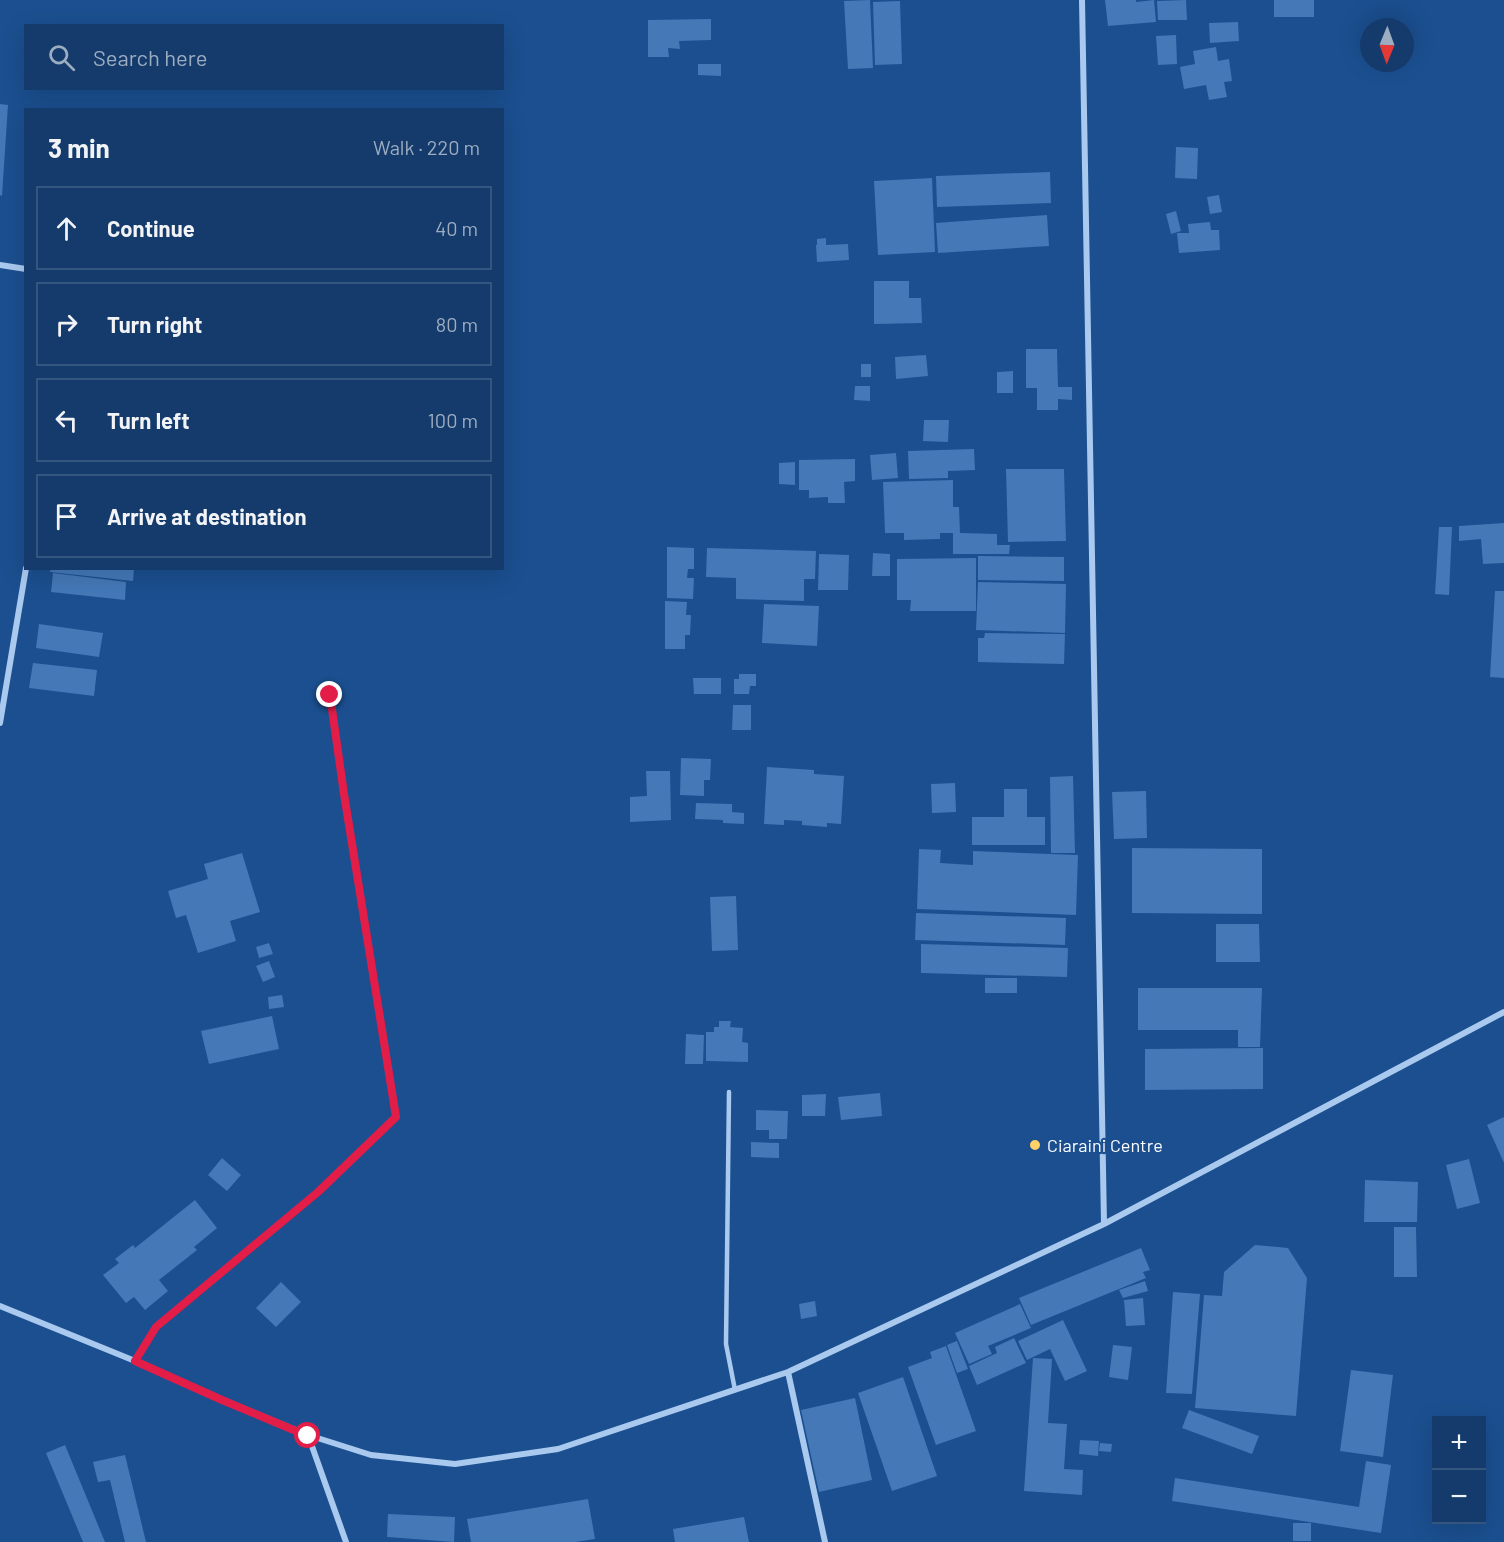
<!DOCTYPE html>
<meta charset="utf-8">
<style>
body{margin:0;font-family:Barlow,sans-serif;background:#1d4271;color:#f1f3f6}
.controls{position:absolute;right:18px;bottom:18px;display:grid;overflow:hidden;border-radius:0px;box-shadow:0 6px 24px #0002}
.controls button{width:54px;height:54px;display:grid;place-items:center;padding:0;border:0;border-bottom:2px solid #33557e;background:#143b6b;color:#f1f3f6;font:30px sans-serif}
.compass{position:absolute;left:1360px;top:18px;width:54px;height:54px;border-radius:50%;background:#143b6b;box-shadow:0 6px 24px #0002;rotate:181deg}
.stop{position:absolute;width:18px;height:18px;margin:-14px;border:4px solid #e11d48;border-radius:50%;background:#fff}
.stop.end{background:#e11d48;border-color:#fff;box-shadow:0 2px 6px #0008}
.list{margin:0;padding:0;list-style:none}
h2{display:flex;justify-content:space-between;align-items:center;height:78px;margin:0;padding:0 24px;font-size:26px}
h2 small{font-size:20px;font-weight:400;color:#9dadc1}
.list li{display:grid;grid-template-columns:39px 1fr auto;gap:18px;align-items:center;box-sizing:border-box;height:84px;margin:0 12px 12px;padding:0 12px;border:2px solid #33557e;border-radius:0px}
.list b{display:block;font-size:22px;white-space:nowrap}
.list em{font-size:20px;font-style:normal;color:#9dadc1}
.icon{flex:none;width:33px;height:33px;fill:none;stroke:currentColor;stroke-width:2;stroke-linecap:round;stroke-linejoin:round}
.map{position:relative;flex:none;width:1504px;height:1542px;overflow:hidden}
.search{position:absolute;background:#143b6b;box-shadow:0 6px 24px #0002;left:24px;top:24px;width:480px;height:66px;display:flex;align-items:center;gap:15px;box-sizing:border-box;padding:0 21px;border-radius:0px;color:#9dadc1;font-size:22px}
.panel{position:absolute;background:#143b6b;box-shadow:0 6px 24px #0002;left:24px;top:108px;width:480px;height:462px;border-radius:0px}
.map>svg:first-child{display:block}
</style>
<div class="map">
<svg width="1504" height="1542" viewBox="0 0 1504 1542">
<rect width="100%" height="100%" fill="#1b4f8f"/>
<path fill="#4478b7" d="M870,0L873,68L848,69L844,1Z
M1105,0H1136V2L1154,0L1156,22L1108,26Z
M1186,0L1187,20H1158L1157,1Z
M1274,0H1314V17H1274Z
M900,1L902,64L875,65L873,2Z
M711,19V40L679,41L680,49L668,48L669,57H648V20Z
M1238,22L1239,41L1210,43L1209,23Z
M1176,35L1177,64L1158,65L1156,36Z
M1216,47L1218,61L1229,59L1232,81L1224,82L1227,97L1209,100L1206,85L1184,89L1180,67L1195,64L1193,51Z
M698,64H721V76L698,75Z
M0,104L8,105L2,196L0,195Z
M1176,147L1198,148L1197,179L1175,178Z
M1050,172L1051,203L937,207L936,176Z
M932,178L935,252L878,255L874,181Z
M1219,195L1222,212L1210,214L1207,197Z
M1176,211L1181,231L1171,234L1166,214Z
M1047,215L1049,246L938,253L936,223Z
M1210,222L1211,230H1219L1220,250L1179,253L1177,233H1189L1188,224Z
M826,238V245L848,244L849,260L817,262L816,245H817V239Z
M874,281H909V298H921L922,323L874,324Z
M1026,349H1057L1058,387H1072V400L1058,399V410H1037V388H1026Z
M926,355L928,376L896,379L895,357Z
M861,364H871V377H861Z
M1013,371V393H997V372Z
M855,386H870V401L854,400Z
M924,420H949L948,442L923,441Z
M974,449L975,470L948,471V478L909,479L908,451Z
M896,453L898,478L872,480L870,455Z
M855,459V481L844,482L845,503H828V497L809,498V490H799V460Z
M795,462V485L779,484V463Z
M1006,469H1064L1066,541L1008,542Z
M953,480V507H959L960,533L997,534V545H1010L1009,554H953V533H940V539L904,540V533H885L883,482Z
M1504,523V563L1483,564L1481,539L1459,541V526Z
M1439,527H1452L1449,595L1435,594Z
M667,547L694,548V569H688L687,578H694L693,599L667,598Z
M707,548L816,551L815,579H804V601L736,599V578L706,577Z
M873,553L890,554V576H872Z
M819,554L849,555L848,590H818Z
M978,556L1064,557V581L978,580Z
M976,558V611H910L911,600H897V559Z
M51,568H134L133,581L50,572Z
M53,573L126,582L125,600L51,592Z
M978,582L1066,584L1065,633L976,630Z
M1495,591H1504V678L1490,677Z
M665,601L687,602L686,615H691L690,635H685V649H665Z
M764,604L819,606L817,646L762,643Z
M39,624L103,633L99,657L36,648Z
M985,633L1065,634L1064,664L978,662V638H984Z
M33,663L97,670L94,696L29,688Z
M739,674H756V686H750L749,694H734V679H739Z
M693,678H721V694H694Z
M733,705H751V730H732Z
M681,758L711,759L710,780H704V796L680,795Z
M767,767L814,770V774L844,776L841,824L827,823V827L802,825V821L784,820V825L764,824Z
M646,771H670L671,820L630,822V797L647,796Z
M1073,776L1075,853H1051L1050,777Z
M955,783L956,812L932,813L931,784Z
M1004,789H1027V817H1045V845H972V817H1004Z
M1146,791L1147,838L1114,839L1112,792Z
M696,803L732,804V812L744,813V824L723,823V820L695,819Z
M1132,848L1262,849V914L1132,913Z
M919,849L941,850L940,863L973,865V851L1078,855L1076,915L917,909Z
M242,853L260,912L230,921L236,941L198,953L186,915L176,918L168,891L208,879L204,864Z
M736,896L738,950L712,951L710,897Z
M916,913L1066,918L1065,945L915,940Z
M1216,924H1259L1260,962H1216Z
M269,943L273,954L259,958L256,947Z
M921,944L1068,948L1067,977L921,973Z
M269,961L275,977L263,982L256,966Z
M985,978H1017V993H985Z
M1138,988H1262L1260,1047H1238V1030H1138Z
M282,995L284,1007L269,1009L268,997Z
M272,1016L279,1049L209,1064L201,1031Z
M719,1021H731L730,1027L743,1028L742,1042L748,1043V1062L706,1061V1032H714V1027H719Z
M686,1034L704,1035L703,1064H685Z
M1263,1048V1089L1145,1090V1049Z
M880,1093L882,1116L841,1120L838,1097Z
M826,1094L825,1116H802V1095Z
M756,1110L788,1111L787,1139H769V1130H756Z
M1504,1117V1163L1487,1125Z
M751,1142L779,1143V1158L751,1157Z
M222,1158L241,1175L227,1191L208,1175Z
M1469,1159L1480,1203L1457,1209L1446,1165Z
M1365,1180L1418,1182L1417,1222H1364Z
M195,1200L217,1228L194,1247L197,1250L159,1280L168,1291L145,1310L134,1297L126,1303L103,1275L119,1263L115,1259L133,1245L135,1248Z
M1394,1227H1416L1417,1277H1394Z
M1255,1245L1288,1248L1307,1278L1296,1416L1195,1408L1204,1295L1222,1296L1224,1272Z
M1141,1248L1150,1270L1143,1272L1146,1278L1031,1325L1019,1298Z
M1145,1281L1148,1291L1123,1298L1119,1290Z
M281,1282L301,1302L276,1327L256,1308Z
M1173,1292L1200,1294L1192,1394L1166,1393Z
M1143,1298L1145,1325L1126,1326L1124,1300Z
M815,1301L817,1316L801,1319L799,1304Z
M1020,1304L1031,1328L988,1346L992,1354L969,1364L955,1333Z
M1063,1320L1087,1371L1065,1381L1050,1349L1027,1360L1018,1341Z
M1014,1338L1026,1363L977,1385L969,1366L997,1353L995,1347Z
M957,1341L968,1369L957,1373L947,1345Z
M1113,1345L1132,1347L1128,1380L1109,1377Z
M946,1346L976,1431L936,1445L908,1367L932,1358L930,1352Z
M1033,1358L1052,1359L1048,1423L1067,1424L1064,1469L1083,1470L1082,1495L1024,1491Z
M1351,1370L1393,1375L1383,1457L1340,1451Z
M903,1377L937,1476L892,1491L858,1393Z
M855,1398L872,1480L819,1492L801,1410Z
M1189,1410L1259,1436L1252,1454L1182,1428Z
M1080,1440L1099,1441L1098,1456L1079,1454Z
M1100,1443L1112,1444L1111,1452L1099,1451Z
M65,1445L105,1542H83L46,1453Z
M125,1455L146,1542H125L110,1480L98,1482L93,1462Z
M1366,1461L1391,1465L1381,1533L1172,1501L1175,1478L1359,1507Z
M588,1499L595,1539L575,1542H471L467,1519Z
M388,1514L455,1517L454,1542L387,1537Z
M744,1517L749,1542H675L673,1529Z
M1293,1523H1311V1541H1293Z"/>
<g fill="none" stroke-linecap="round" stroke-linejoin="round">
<path stroke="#a9c9ee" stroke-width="4" stroke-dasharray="3 4.5" stroke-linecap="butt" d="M143,1348L156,1327L318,1193L396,1117L343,794L330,695"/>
<path stroke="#a9c9ee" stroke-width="4.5" d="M729,1092L726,1344L735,1390"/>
<path stroke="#a9c9ee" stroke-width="6" d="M1082,0L1104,1224
M0,265L26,269
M0,723L26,568
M0,1306L135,1361L222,1400L308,1435L371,1455L455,1464L558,1449L788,1372L1104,1224L1504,1012
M788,1372L825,1542
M308,1435L346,1542"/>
</g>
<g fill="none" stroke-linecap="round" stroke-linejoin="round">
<path stroke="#e11d48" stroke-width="8" d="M308,1436L222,1400L135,1361L156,1327L318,1192L396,1117L344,794L330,695"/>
</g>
<circle fill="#ffd166" stroke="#1b4f8f" stroke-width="2" cx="1035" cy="1145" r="6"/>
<g text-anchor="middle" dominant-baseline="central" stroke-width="4.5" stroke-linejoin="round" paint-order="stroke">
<g font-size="18" fill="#fff" stroke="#1b4f8f" text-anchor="start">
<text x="1047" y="1145">Ciaraini Centre</text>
</g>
</g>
</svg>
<div class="controls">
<button>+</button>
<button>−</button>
</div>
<svg class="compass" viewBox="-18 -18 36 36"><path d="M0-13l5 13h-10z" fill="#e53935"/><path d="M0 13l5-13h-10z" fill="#9dadc1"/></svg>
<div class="stop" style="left:308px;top:1436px"></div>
<div class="stop end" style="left:330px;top:695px"></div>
<div class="search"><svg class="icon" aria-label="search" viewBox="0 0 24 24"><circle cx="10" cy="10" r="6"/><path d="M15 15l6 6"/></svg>Search here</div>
<section class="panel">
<h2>3 min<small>Walk · 220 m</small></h2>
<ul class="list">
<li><svg class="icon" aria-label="ahead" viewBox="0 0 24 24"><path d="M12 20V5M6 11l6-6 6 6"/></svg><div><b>Continue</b></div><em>40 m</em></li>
<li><svg class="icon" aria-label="right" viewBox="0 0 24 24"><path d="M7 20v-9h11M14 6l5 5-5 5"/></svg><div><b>Turn right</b></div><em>80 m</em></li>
<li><svg class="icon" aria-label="left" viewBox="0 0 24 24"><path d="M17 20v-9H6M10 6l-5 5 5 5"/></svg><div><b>Turn left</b></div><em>100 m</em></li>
<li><svg class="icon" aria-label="arrive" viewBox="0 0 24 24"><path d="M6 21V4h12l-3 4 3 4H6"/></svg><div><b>Arrive at destination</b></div></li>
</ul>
</section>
</div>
